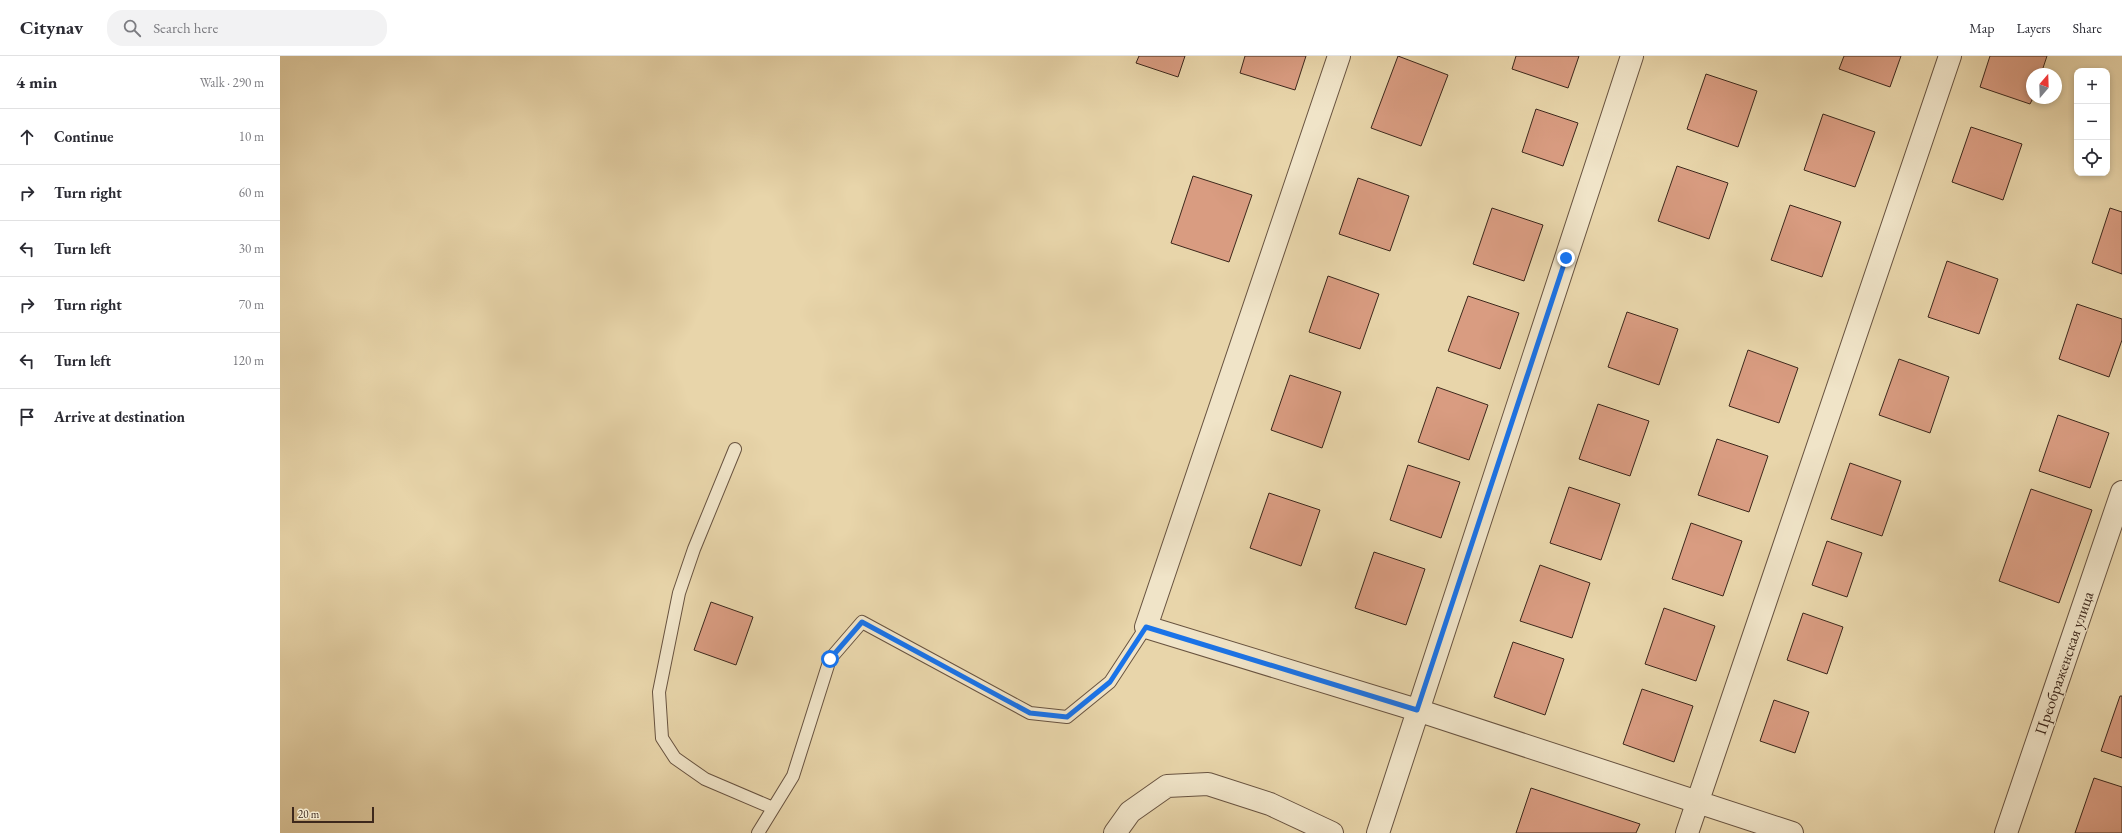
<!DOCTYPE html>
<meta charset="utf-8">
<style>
body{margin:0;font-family:"EB Garamond",serif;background:#f2f2f3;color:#2b2b33}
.controls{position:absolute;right:12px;top:12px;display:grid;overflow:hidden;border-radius:8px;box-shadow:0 2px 6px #0003}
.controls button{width:36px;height:36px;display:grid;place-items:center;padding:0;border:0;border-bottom:1px solid #e1e1e2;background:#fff;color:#2b2b33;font:20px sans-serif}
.compass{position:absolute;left:1746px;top:12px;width:36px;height:36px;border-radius:50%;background:#fff;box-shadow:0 2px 6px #0003;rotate:19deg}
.scale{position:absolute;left:12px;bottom:10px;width:82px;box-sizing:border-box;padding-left:4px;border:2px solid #3d281c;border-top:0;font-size:11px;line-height:14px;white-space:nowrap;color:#3d281c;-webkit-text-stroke:3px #f0e4c8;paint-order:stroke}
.stop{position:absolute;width:12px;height:12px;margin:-9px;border:3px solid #1a73e8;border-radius:50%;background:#fff}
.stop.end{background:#1a73e8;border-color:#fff;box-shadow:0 1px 4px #0008}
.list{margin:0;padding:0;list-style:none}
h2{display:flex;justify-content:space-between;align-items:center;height:52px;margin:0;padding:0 16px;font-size:17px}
h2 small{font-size:13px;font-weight:400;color:#7c7c81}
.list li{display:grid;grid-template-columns:26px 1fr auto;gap:12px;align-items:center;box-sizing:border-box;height:56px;padding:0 16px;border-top:1px solid #e1e1e2}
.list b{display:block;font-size:15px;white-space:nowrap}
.list em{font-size:13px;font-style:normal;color:#7c7c81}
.icon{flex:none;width:22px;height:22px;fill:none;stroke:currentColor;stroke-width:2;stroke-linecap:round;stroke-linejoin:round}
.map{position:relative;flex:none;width:1842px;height:777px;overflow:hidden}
header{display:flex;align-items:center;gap:24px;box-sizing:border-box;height:56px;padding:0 20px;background:#fff;border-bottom:1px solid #e1e1e2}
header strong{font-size:19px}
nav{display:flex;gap:22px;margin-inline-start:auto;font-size:14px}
.search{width:280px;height:36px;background:#f2f2f3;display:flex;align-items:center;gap:10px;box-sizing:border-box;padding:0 14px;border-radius:16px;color:#7c7c81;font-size:15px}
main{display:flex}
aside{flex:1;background:#fff}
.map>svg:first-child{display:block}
</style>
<header>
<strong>Citynav</strong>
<div class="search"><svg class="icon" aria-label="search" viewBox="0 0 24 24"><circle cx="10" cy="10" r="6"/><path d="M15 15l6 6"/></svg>Search here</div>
<nav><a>Map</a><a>Layers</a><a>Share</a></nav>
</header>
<main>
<aside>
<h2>4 min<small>Walk · 290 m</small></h2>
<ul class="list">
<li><svg class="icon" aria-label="ahead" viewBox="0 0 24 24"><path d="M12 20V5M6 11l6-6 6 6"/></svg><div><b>Continue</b></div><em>10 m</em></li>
<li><svg class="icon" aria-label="right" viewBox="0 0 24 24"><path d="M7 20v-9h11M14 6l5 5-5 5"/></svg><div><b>Turn right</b></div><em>60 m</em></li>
<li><svg class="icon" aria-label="left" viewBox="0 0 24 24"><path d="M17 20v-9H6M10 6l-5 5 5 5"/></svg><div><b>Turn left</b></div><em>30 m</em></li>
<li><svg class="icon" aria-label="right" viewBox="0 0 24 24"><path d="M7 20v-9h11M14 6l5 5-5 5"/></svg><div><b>Turn right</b></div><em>70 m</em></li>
<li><svg class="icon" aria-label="left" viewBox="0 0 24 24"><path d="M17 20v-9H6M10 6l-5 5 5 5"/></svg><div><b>Turn left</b></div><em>120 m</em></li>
<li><svg class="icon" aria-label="arrive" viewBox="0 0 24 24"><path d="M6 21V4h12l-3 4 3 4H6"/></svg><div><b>Arrive at destination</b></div></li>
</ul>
</aside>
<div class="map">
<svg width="1842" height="777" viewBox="0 0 1842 777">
<rect width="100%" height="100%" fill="#e8d5aa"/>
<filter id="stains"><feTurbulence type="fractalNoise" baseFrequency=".005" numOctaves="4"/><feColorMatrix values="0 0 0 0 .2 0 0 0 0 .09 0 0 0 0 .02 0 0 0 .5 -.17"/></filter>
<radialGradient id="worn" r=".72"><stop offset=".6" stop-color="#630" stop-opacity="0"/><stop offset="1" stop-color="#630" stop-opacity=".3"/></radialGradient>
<path fill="#d99c81" stroke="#3d281c" d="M859,0H905L898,21L856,7Z
M965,0H1026L1015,34L960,17Z
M1118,0L1168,19L1141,90L1091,72Z
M1236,0H1299L1288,32L1232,13Z
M1564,0H1621L1610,31L1559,13Z
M1710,0H1767L1761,18H1752L1753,42L1750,48L1700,31Z
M1426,18L1477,35L1458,91L1407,73Z
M1256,53L1298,67L1283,110L1242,96Z
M1543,58L1595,76L1575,131L1524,114Z
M1691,71L1742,88L1723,144L1672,126Z
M1397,110L1448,127L1429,183L1378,165Z
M913,120L972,139L949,206L891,187Z
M1078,122L1129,140L1110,195L1059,178Z
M1510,149L1561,166L1542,221L1491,204Z
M1212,152L1263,169L1244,225L1193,208Z
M1830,152L1842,156V218L1812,207Z
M1667,205L1718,223L1699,278L1648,261Z
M1048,220L1099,238L1080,293L1029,276Z
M1188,240L1239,257L1220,313L1168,295Z
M1797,248L1842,263V284L1829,321L1779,303Z
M1347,256L1398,273L1379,329L1328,311Z
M1468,294L1518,312L1499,367L1449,350Z
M1619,303L1669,321L1650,377L1599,359Z
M1010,319L1061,336L1042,392L991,374Z
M1157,331L1208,349L1189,404L1138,386Z
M1318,348L1369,365L1350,420L1299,403Z
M1778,359L1829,377L1810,432L1759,415Z
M1437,383L1488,400L1469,456L1418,439Z
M1570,407L1621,425L1602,480L1551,463Z
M1128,409L1180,426L1161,482L1110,464Z
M1289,431L1340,448L1321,504L1270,487Z
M1751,433L1812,454L1779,547L1719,525Z
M989,437L1040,454L1021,510L970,492Z
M1411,467L1462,485L1443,540L1392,523Z
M1547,485L1582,497L1567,541L1532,529Z
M1094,496L1145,513L1126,569L1075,552Z
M1260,509L1310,527L1292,582L1240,565Z
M431,546L473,561L456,609L414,594Z
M1384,552L1435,570L1416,625L1365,608Z
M1523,557L1563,571L1547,618L1507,604Z
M1233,586L1284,603L1265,659L1214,641Z
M1362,633L1413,650L1394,706L1343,688Z
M1840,640H1842V702L1821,695Z
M1494,644L1529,656L1515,697L1480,685Z
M1814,722L1842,731V777H1795Z
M1251,732L1360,768L1356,777H1236Z"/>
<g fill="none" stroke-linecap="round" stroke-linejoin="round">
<defs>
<path id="service" d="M455,393L414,493L399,537L379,636L382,682L395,702L425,723L493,752
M478,777L513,720L550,603L582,566L750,657L787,661L830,626L866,571"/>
<path id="minor" d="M1059,0L866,571L1137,654L1512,777
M835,777L850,756L887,730L928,728L990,748L1052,777
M1098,777L1352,0
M1407,777L1670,0
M1726,777L1842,436"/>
</defs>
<use href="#service" stroke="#685340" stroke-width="14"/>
<use href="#minor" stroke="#685340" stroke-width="24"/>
<use href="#service" stroke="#f0e4c8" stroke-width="12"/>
<use href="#minor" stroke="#f0e4c8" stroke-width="22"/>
</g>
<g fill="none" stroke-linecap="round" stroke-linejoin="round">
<path stroke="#1a73e8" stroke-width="5" d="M550,603L582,566L750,657L787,661L830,626L866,571L1137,654L1286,202"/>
</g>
<g text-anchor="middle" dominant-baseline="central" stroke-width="3" stroke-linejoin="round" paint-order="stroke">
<g font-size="16" fill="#3d281c" stroke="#f0e4c8">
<text transform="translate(1784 607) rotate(-71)">Преображенская улица</text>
</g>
</g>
<rect width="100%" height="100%" filter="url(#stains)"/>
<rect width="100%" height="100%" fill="url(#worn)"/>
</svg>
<div class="controls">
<button>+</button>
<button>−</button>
<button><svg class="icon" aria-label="locate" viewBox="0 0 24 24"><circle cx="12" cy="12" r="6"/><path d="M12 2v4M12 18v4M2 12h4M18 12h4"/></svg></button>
</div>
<svg class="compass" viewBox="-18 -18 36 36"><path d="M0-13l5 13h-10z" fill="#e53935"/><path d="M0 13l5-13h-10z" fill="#7c7c81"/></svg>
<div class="scale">20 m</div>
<div class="stop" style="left:550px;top:603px"></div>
<div class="stop end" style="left:1286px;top:202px"></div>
</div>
</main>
